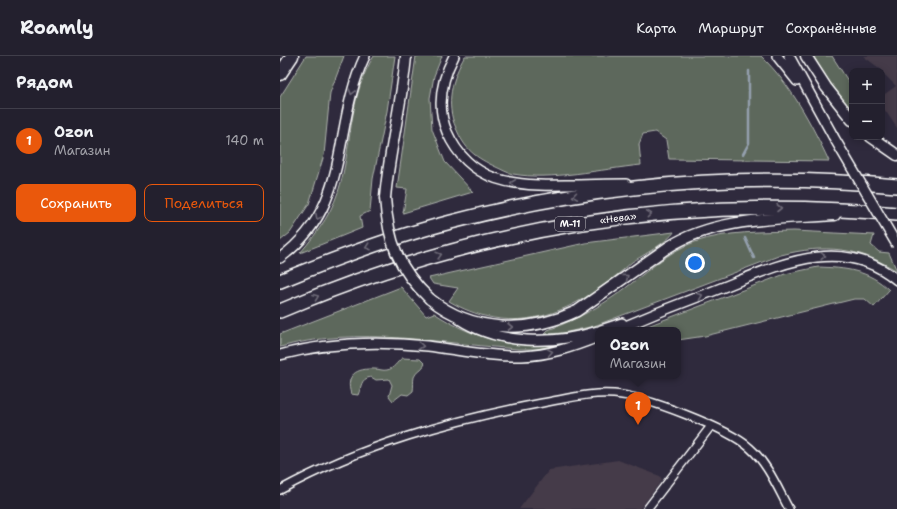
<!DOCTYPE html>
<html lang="ru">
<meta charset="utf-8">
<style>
body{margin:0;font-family:"Shantell Sans",sans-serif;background:#2f2d3a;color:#f1f3f6}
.controls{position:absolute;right:12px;top:12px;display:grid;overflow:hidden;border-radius:8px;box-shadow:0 2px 10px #0003}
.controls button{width:36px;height:36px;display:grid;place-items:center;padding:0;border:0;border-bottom:1px solid #403e4a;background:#23202e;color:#f1f3f6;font:20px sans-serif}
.you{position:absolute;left:415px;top:207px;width:14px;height:14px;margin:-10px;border:3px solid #fff;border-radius:50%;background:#1a73e8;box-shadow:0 0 0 6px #1a73e833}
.badge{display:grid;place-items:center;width:26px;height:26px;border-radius:50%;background:#ea580c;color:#fff;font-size:13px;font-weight:700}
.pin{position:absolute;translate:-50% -33px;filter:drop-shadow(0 1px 2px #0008)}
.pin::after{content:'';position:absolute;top:21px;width:14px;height:12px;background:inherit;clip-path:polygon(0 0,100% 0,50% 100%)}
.popup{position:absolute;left:315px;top:271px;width:86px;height:52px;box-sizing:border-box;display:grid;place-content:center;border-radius:8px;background:#23202e;filter:drop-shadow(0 1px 3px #0005);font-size:13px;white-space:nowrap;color:#a3a3aa}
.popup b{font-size:15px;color:#f1f3f6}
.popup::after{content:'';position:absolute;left:50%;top:100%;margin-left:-8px;border:8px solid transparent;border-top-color:#23202e}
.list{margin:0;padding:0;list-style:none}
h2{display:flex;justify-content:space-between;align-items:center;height:52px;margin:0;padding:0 16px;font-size:17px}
h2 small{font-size:13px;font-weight:400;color:#a3a3aa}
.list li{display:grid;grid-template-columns:26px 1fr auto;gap:12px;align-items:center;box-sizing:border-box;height:64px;padding:0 16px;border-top:1px solid #403e4a}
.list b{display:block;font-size:15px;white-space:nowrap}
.list p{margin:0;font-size:13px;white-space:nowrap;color:#a3a3aa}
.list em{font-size:13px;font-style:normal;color:#a3a3aa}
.actions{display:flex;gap:8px;padding:12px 16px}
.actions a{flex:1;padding:9px 0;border:1px solid #ea580c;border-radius:8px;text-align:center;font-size:14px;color:#ea580c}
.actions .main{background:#ea580c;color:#fff}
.map{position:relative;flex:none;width:617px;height:453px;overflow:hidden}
header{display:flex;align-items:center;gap:24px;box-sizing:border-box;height:56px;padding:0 20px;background:#23202e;border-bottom:1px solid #403e4a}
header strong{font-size:19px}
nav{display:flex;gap:22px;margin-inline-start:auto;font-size:14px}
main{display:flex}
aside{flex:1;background:#23202e}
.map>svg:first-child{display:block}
</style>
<header>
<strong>Roamly</strong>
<nav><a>Карта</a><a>Маршрут</a><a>Сохранённые</a></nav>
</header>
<main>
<aside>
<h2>Рядом<small></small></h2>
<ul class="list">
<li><span class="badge">1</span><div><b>Ozon</b><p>Магазин</p></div><em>140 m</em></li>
</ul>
<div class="actions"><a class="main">Сохранить</a><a>Поделиться</a></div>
</aside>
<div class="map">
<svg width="617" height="453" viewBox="0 0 617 453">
<rect width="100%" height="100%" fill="#2f2a3d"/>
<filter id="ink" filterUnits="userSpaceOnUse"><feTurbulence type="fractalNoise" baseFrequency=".025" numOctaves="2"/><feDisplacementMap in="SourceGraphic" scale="8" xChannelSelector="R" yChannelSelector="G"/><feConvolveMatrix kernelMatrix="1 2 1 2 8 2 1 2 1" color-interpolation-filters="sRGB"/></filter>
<g filter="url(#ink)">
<path fill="#443a48" d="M583,0H617V72L602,50V40L616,30L603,17V15Z
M338,404L380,420L382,424L360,453H239L269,414Z"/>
<path fill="#5d675b" stroke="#aeb3ad" d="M26,0H64L50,37L44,99L29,148L10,177L0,185V41Z
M94,0H115L107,55L93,123L90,155L80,160L82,172L20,197C39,175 54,154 61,126C72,84 70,37 94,0Z
M136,0H162L154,20L150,42L152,73L165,106L193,136L123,157L127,133L117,132Z
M185,0H481C512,30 531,67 549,105L389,103L386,84L375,76L363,78L359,88L361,109C322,113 270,125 233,118C227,117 221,113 216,111C195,101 185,94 176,72C165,48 172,22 185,0Z
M533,0H552L572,31V56L551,28Z
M514,175L594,179L591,189L599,196L609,197L617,215C578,191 545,188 501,199L314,270L283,277L264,278L268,274C290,266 310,256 330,243C358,225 383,197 415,186C447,175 482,176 514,175Z
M394,176C389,185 362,200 352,206C343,214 334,222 324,229C275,265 223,277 169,245L178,232L153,228L149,222L305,187Z
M538,211C565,212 589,214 609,234L594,251L585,243H574L425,280L398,284V274H357L505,218Z
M121,231L146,260L154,257C197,285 233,291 284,288L256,293H239C159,288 80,269 0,291V278Z
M122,302L140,303L145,308C142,314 136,315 134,321C133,325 134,330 133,335L128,339L122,338L113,345L109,340L112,329L109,323L96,324L91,321C80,323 82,330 78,339L71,338C65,319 76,312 95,313C99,313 103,315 107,314C114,313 117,306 122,302Z"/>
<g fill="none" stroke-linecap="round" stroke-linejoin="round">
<path stroke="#94a0ae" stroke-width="2.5" d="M463,98L469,87V15
M465,182L474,202"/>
<defs>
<path id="minor" d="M0,434C82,389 172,364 262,347C286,343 310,336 334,338C364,340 448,372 470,392C488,408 498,433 509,453
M367,453L431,370"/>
<path id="tertiary" d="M174,0C162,23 156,50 167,76C190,128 235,130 285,129C306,129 326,128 346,128
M497,0L517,25
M509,0L553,80
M0,202C73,149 51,72 85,0
M179,263C219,289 273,289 318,275
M321,274L342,267
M336,274C371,259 406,245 441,232C499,209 561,178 617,224
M0,299C49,286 98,285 148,290C179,294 211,301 242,300C269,299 293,291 318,281"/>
<path id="secondary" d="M526,0L546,31L572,64
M591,81L617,99
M105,142C109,94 122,48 126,0
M150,243C193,277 248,278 297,255L387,192C435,161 500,163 555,159"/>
<path id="trunk" d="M0,18L12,0"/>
<path id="motorway" d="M0,225C56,202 112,181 171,166C316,128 467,116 617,130
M0,255C199,170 402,138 617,158"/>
</defs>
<use href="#minor" stroke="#fff" stroke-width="10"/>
<use href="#tertiary" stroke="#fff" stroke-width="12"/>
<use href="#secondary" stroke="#fff" stroke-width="13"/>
<use href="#trunk" stroke="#fff" stroke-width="15"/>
<use href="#motorway" stroke="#fff" stroke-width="16"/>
<use href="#minor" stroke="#2f2a3d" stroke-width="7"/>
<use href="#tertiary" stroke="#2f2a3d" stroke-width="9"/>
<use href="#secondary" stroke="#2f2a3d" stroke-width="10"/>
<use href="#trunk" stroke="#2f2a3d" stroke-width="12"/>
<use href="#motorway" stroke="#2f2a3d" stroke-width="13"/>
<defs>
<path id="tertiary-bridge" d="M553,80L617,189"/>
<path id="secondary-bridge" d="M105,142C108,185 118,213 150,243"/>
</defs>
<use href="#tertiary-bridge" stroke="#fff" stroke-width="12" stroke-linecap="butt"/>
<use href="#secondary-bridge" stroke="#fff" stroke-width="13" stroke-linecap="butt"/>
<use href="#tertiary-bridge" stroke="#2f2a3d" stroke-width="9"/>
<use href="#secondary-bridge" stroke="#2f2a3d" stroke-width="10"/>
</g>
<defs><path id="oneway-chevron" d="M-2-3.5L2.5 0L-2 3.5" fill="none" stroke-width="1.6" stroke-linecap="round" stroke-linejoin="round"/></defs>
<g stroke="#6d6a77">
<use href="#oneway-chevron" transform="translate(72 36) rotate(105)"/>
<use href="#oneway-chevron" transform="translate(233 127) rotate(-173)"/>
<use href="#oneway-chevron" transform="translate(295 140) rotate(172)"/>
<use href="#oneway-chevron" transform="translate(499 152)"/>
<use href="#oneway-chevron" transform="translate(369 158) rotate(-6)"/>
<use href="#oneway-chevron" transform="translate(38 161) rotate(120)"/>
<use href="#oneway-chevron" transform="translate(88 191) rotate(161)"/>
<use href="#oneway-chevron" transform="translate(159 199) rotate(-16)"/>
<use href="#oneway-chevron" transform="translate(543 200) rotate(-2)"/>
<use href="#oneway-chevron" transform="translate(346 221) rotate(-37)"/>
<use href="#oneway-chevron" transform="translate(420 240) rotate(-21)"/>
<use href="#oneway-chevron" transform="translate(36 241) rotate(-21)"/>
<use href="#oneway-chevron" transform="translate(230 271)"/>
<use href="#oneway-chevron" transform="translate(141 290) rotate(6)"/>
<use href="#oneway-chevron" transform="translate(270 296) rotate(-10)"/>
</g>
</g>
<g text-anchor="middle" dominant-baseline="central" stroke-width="4" stroke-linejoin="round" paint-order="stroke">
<rect fill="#2f2a3d" stroke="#c1bfc5" stroke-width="1" x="275" y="161" width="30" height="14" rx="3"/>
<g font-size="9" font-weight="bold" fill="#fff">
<text x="290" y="168">М-11</text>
</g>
<g font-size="10" fill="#fff" stroke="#2f2a3d">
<text transform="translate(338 162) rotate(-7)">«Нева»</text>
</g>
</g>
</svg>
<div class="controls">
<button>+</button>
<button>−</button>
</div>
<div class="you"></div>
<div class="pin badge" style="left:358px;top:369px">1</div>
<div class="popup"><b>Ozon</b>Магазин</div>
</div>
</main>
